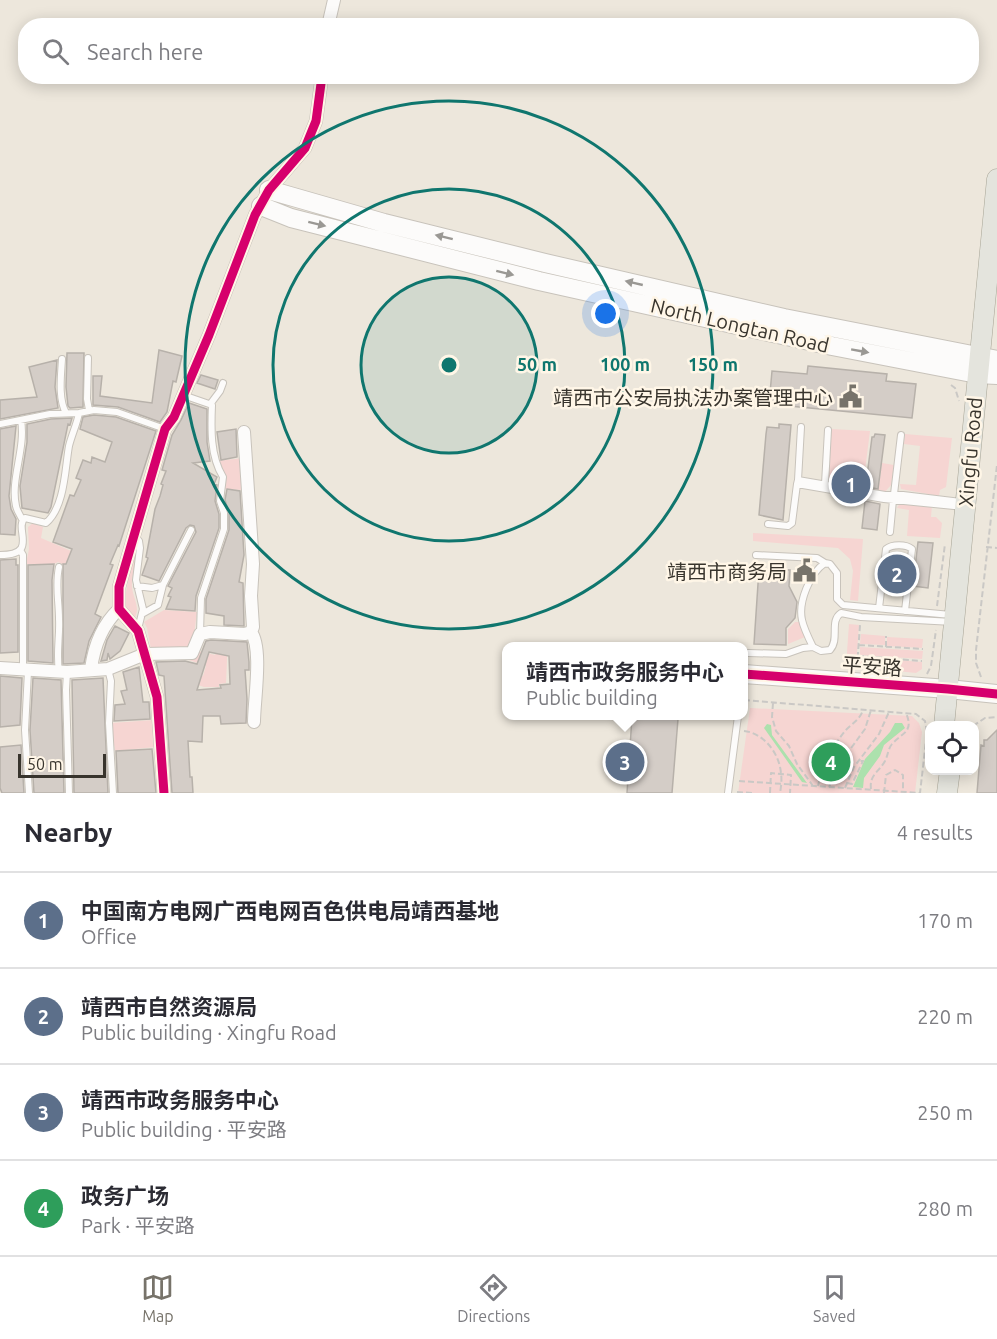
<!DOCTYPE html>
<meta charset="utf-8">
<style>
body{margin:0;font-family:Ubuntu,"Noto Sans SC",sans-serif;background:#f2f2f3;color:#2b2b33}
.controls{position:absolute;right:18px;bottom:18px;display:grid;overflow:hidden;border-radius:12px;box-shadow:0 3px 15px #0003}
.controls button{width:54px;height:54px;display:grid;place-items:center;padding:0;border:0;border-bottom:2px solid #e1e1e2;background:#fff;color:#2b2b33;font:30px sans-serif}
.scale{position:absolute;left:18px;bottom:15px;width:88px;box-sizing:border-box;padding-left:6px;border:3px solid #38342d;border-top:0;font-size:16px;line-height:21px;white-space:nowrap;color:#38342d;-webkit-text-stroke:4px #fff6e7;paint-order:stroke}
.you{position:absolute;left:606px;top:314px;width:21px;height:21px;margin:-15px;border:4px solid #fff;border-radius:50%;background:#1a73e8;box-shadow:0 0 0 9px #1a73e833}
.badge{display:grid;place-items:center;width:39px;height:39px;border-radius:50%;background:#77736a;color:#fff;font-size:20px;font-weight:700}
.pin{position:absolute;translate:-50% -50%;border:3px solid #fff;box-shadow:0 2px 6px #0006}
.popup{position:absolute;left:502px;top:642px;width:246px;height:78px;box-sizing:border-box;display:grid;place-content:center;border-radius:12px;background:#fff;filter:drop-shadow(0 2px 4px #0005);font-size:20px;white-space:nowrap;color:#7c7c81}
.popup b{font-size:22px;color:#2b2b33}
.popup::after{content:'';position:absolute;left:50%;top:100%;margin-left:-12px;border:12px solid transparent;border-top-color:#fff}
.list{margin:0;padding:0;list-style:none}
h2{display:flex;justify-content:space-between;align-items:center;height:78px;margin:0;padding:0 24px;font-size:26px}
h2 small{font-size:20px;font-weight:400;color:#7c7c81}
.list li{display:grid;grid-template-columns:39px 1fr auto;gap:18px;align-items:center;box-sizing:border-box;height:96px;padding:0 24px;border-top:2px solid #e1e1e2}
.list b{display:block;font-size:22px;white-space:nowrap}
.list p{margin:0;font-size:20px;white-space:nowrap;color:#7c7c81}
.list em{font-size:20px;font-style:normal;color:#7c7c81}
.icon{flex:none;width:33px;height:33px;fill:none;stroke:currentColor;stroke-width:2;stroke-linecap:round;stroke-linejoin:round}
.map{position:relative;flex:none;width:997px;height:793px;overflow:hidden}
.search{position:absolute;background:#fff;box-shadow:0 3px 15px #0003;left:18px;right:18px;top:18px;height:66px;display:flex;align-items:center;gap:15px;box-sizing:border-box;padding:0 21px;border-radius:24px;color:#7c7c81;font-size:22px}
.sheet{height:462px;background:#fff}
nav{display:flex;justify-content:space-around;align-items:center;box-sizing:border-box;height:84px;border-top:2px solid #e1e1e2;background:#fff;font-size:16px;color:#7c7c81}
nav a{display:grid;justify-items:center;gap:3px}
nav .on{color:#77736a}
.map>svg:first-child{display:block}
</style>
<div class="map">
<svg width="997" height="793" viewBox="0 0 997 793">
<rect width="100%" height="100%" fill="#ede7dc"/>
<path fill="#f6d5d2" d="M831,429L870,431L863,486L835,483L829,479L827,472Z
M905,434L952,438L946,487L940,490L939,496L901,489L900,484L916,485L920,446L904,444Z
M243,458V490L224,489V476L217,461Z
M882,463L894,465L891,485L884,493L875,490L872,485H879Z
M900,503L932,505L931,517H936L942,523L940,538L907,536L909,510L897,508Z
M33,523L43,527L41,538L85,557L80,568L66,563L64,565L58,562L54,564H26L29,549L28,527Z
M753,533L863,539L858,601L850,600L853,571L850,559L838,548L753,541Z
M136,547C138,560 131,573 132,587C133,599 142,609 133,620L125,610L124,603L132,558Z
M164,610L197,612L193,643L190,648L151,649L147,628L144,622Z
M795,622H799L805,637L788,644V629Z
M849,624L859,625L856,667L846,666Z
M861,634L885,636V645L860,644Z
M225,636L228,637L226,683L219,684V687H204L195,684L197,675L203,676L206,666L189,660L194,658L198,651L215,655L218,644H224Z
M887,637L923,639L922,648L887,646Z
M860,647L923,651L922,659L860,655Z
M859,657L922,662V669L916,673L858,667Z
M750,708L912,716L919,723L922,732L915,793H738Z
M154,720L155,747L115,751L111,723Z"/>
<path fill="#ace1ad" d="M895,723H902L905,728L884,745L880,756L864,778L863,788L853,787L865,759L890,732Z
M767,724L771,725L772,735L807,783L802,782L764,728Z"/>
<path fill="#d4cdc7" stroke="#b7b1aa" stroke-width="1.5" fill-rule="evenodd" d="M159,350L182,356L176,382L173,381L167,412L160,422L118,407L93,405V376H102L100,396L152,403Z
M67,353H84L83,407L70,408L68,406L66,387Z
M57,360L55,387L58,408L0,419V400L37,397L29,367Z
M808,366L887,374L886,381L916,384L912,418L769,404L772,371L807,374Z
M201,375L218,380L215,389L197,383Z
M189,403L207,409V442L210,461L193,463L217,477L214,484L217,485L215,501L219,514V528L196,596L195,611L166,609L171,597L168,596L172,588L168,586L196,532L194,526L190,525L186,528L159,581L142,575L148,558L146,557L155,509L160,496L163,485L161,484L166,471L162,470L172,435L181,420Z
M94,415L116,417L156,431L119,546L118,545L110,564L113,565L95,614L101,617L89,641L84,663L63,664V564H66L72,549L53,542L70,495L74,496L81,480L76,478L83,460L91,463L92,457L105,462L112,442L80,429L83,417Z
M72,418L70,425L68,424L51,507L48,513L22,508L20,486L27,442V424L51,419Z
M779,424L791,425L783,520L759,515L766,434L767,427L779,428Z
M16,426L9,496L11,509L16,519L15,535L0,534V429Z
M236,429L237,457L221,460L217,432Z
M875,434L885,435L878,489L868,487L869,477L867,476L872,437H874Z
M227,489L240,491L244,555L239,582L243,583L244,626L224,625V616L206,613V599L229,530V513L225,500Z
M865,501L880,504L877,530L862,528Z
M918,542L933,543L928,588L913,586Z
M16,559V565H18V652L0,653V560Z
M54,564L52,580L53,663L28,661V565Z
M759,569L790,570L789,586L797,602L795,618L786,628V645L754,644Z
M115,626L129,633L120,651L110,659L108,653L107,660L101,661L107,640Z
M211,640L247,642L249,662V670H245L247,699L246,723L221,724L220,716H203L202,742L188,741L190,777H192L193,793H172L164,676L159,675L156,662L185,661L197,664L206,641ZM209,652L229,656L230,684L220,685L221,688L197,690Z
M139,667L143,702H149L150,719L114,721L115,705L125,704L121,691L127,690L123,672Z
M0,676L22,678L20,725L0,727Z
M33,678L61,680L64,793H34L30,730Z
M103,678L108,793H74L72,680Z
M632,717L678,719L672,793H627Z
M997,730V793H977L981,745L984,746V740H987Z
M21,745L24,793H2L0,788V747Z
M152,749L156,793H118L116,751Z"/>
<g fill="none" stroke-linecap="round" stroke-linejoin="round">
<defs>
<path id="lane" d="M88,358L87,399L89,410
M62,359C61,376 58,399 66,413
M183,395L212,405C211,428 210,456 223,477L220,501L224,513V529L201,598L200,634
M211,403L220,391L223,383
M21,420C26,448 10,480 16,506C17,511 20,515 22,519
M0,424L50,414L79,413L94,410L117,412L165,429
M798,480L801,427
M825,484L828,430
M894,494L901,435
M961,502L903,495H885L798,480L797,484L884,499L964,507
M768,524L788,526L792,523L797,484
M890,532L893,500
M134,535L139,541L140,548L136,580L143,609L138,629
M20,550L23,555V668
M0,555C40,555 13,528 25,518L46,523C65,507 65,468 69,446C72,434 77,424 79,413
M756,555L817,558L825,563
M885,566L910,569
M137,586L152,588L163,585
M879,608L886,549C892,544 906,544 912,549L905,611
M142,614L158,605L163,585L191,530
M951,615L843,605L837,599V573L830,564L825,563C810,573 798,602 802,620C804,629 809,639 813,647L821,651L830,650C840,639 829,621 841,613L861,617L953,622
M748,653L786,654L803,648L813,647
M108,669L111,681L109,723L113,793
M28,671L25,730L29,793
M59,671C56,653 60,637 59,619C59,601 55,585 59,567
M67,672L66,690L69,793
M728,793L738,716"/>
<path id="street" d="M328,26L334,0
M251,632C263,648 254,701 254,722
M0,668L67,672L108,669L145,654L192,653L200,634L210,632L245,634L251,632L253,627L251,596L253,564L244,432
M91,669C94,646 102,625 119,609
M164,793L157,697L138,631L119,609V587L165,429L174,417L209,335L255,215L269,190L305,148L316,121L322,76"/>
<path id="secondary" d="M269,190L384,223L545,263L784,318L997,360
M261,206L291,218L539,281L832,346L977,374L997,375
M744,674L948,689L997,694"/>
<path id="primary" d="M944,726L997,179
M947,793L950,770"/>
</defs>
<use href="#lane" stroke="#c8c3bb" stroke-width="8"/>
<use href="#street" stroke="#c8c3bb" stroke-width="14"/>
<use href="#secondary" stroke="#c8c3bb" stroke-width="20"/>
<use href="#primary" stroke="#a7a495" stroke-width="21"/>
<path stroke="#cac8c5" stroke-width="2" stroke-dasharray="6 3" stroke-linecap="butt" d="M951,385L955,388L959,401
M986,547L997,548
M937,606L945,544
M859,645L923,649
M886,647V636
M858,656L922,661
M857,667L860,625
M927,674L931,666L936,630
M981,677L976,663V650L997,465
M773,703L772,717L776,731L789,746L797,764L813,786
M973,726L985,718L997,717
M744,731C764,733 780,754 781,774C782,780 781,787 780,793
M739,781L920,793L927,732L925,721L916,714L744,700
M847,783L852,784L863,761H860
M818,786C822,767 832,747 845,731C851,724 860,720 863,710
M829,787L841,762L865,729L871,710
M845,788L854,767L879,734L889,712
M871,789C869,775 879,772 885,761C888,755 888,749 892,744C903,732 914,732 906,713
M737,792L752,793
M770,793L771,773L791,775L790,793
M884,793L886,775L895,770L903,775V790"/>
<use href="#lane" stroke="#fcfbfa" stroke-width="6"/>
<use href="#street" stroke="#fcfbfa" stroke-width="12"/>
<use href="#secondary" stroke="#fcfbfa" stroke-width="18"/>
<use href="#primary" stroke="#e4e4dd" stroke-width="20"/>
<defs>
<path id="cycleway" d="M744,674L948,689L997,694
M164,793L157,697L138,631L119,609V587L165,429L174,417L209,335L255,215L269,190L305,148L316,121L322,76"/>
</defs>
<use href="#cycleway" stroke="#fff6e7" stroke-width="13"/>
<use href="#cycleway" stroke="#d6006c" stroke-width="9"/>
</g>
<defs><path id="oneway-solid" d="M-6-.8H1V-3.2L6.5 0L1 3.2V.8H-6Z" transform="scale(1.5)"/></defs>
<g fill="#9a9894">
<use href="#oneway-solid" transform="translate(317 224) rotate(14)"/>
<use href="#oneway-solid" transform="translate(444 237) rotate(-166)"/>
<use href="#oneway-solid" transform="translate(505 273) rotate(14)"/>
<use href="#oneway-solid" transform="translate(634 283) rotate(-167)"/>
<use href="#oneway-solid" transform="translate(860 351) rotate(10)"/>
</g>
<circle cx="449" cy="365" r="88" fill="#0f766e" fill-opacity=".12"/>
<g fill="none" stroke="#0f766e" stroke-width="3">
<circle cx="449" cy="365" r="88"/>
<circle cx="449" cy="365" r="176"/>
<circle cx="449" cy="365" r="264"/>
</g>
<defs>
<symbol id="civic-bare" viewBox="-9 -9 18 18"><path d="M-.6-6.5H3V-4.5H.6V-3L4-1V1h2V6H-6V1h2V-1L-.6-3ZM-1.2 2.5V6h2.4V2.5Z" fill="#77736a" stroke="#fff6e7" stroke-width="2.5" paint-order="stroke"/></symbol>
</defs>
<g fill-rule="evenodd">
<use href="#civic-bare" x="834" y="380" width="33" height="33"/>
<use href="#civic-bare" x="788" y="554" width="33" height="33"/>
</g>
<g text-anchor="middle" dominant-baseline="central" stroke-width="5" stroke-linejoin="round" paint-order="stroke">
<g font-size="20" fill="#38342d" stroke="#fff6e7">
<text transform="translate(740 325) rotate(13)">North Longtan Road</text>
<text transform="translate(970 452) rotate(-85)">Xingfu Road</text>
<text transform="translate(872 666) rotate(4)">平安路</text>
</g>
<g font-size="20" fill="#38342d" stroke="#fff6e7" text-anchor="end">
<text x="833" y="397">靖西市公安局执法办案管理中心</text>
<text x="787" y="571">靖西市商务局</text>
</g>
</g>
<circle cx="449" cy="365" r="9" fill="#0f766e" stroke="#fff6e7" stroke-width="3"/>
<g font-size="18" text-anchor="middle" font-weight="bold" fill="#0f766e" stroke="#fff6e7" stroke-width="5" stroke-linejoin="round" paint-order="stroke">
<text x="537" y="371">50 m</text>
<text x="625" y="371">100 m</text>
<text x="713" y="371">150 m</text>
</g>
</svg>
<div class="controls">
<button><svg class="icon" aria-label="locate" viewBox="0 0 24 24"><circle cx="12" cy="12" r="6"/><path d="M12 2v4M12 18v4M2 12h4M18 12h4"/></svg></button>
</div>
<div class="scale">50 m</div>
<div class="you"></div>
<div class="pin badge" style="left:851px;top:484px;background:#5c6f8a">1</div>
<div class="pin badge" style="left:897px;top:574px;background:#5c6f8a">2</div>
<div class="pin badge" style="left:625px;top:762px;background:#5c6f8a">3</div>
<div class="popup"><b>靖西市政务服务中心</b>Public building</div>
<div class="pin badge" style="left:831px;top:762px;background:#2e9e5b">4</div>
<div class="search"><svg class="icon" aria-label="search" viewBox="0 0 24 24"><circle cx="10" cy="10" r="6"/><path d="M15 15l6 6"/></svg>Search here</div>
</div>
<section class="sheet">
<h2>Nearby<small>4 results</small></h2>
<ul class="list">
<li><span class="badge" style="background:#5c6f8a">1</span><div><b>中国南方电网广西电网百色供电局靖西基地</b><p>Office</p></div><em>170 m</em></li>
<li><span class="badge" style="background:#5c6f8a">2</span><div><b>靖西市自然资源局</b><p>Public building · Xingfu Road</p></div><em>220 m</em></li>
<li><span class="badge" style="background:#5c6f8a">3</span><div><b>靖西市政务服务中心</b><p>Public building · 平安路</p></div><em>250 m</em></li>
<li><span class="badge" style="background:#2e9e5b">4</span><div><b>政务广场</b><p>Park · 平安路</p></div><em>280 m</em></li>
</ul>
</section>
<nav>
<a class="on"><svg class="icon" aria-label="map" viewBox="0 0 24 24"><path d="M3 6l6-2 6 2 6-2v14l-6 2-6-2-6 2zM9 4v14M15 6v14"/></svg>Map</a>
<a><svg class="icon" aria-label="directions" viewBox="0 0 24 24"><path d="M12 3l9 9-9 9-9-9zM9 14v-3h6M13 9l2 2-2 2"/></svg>Directions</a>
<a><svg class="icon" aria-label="saved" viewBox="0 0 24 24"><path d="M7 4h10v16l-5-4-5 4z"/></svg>Saved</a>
</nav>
